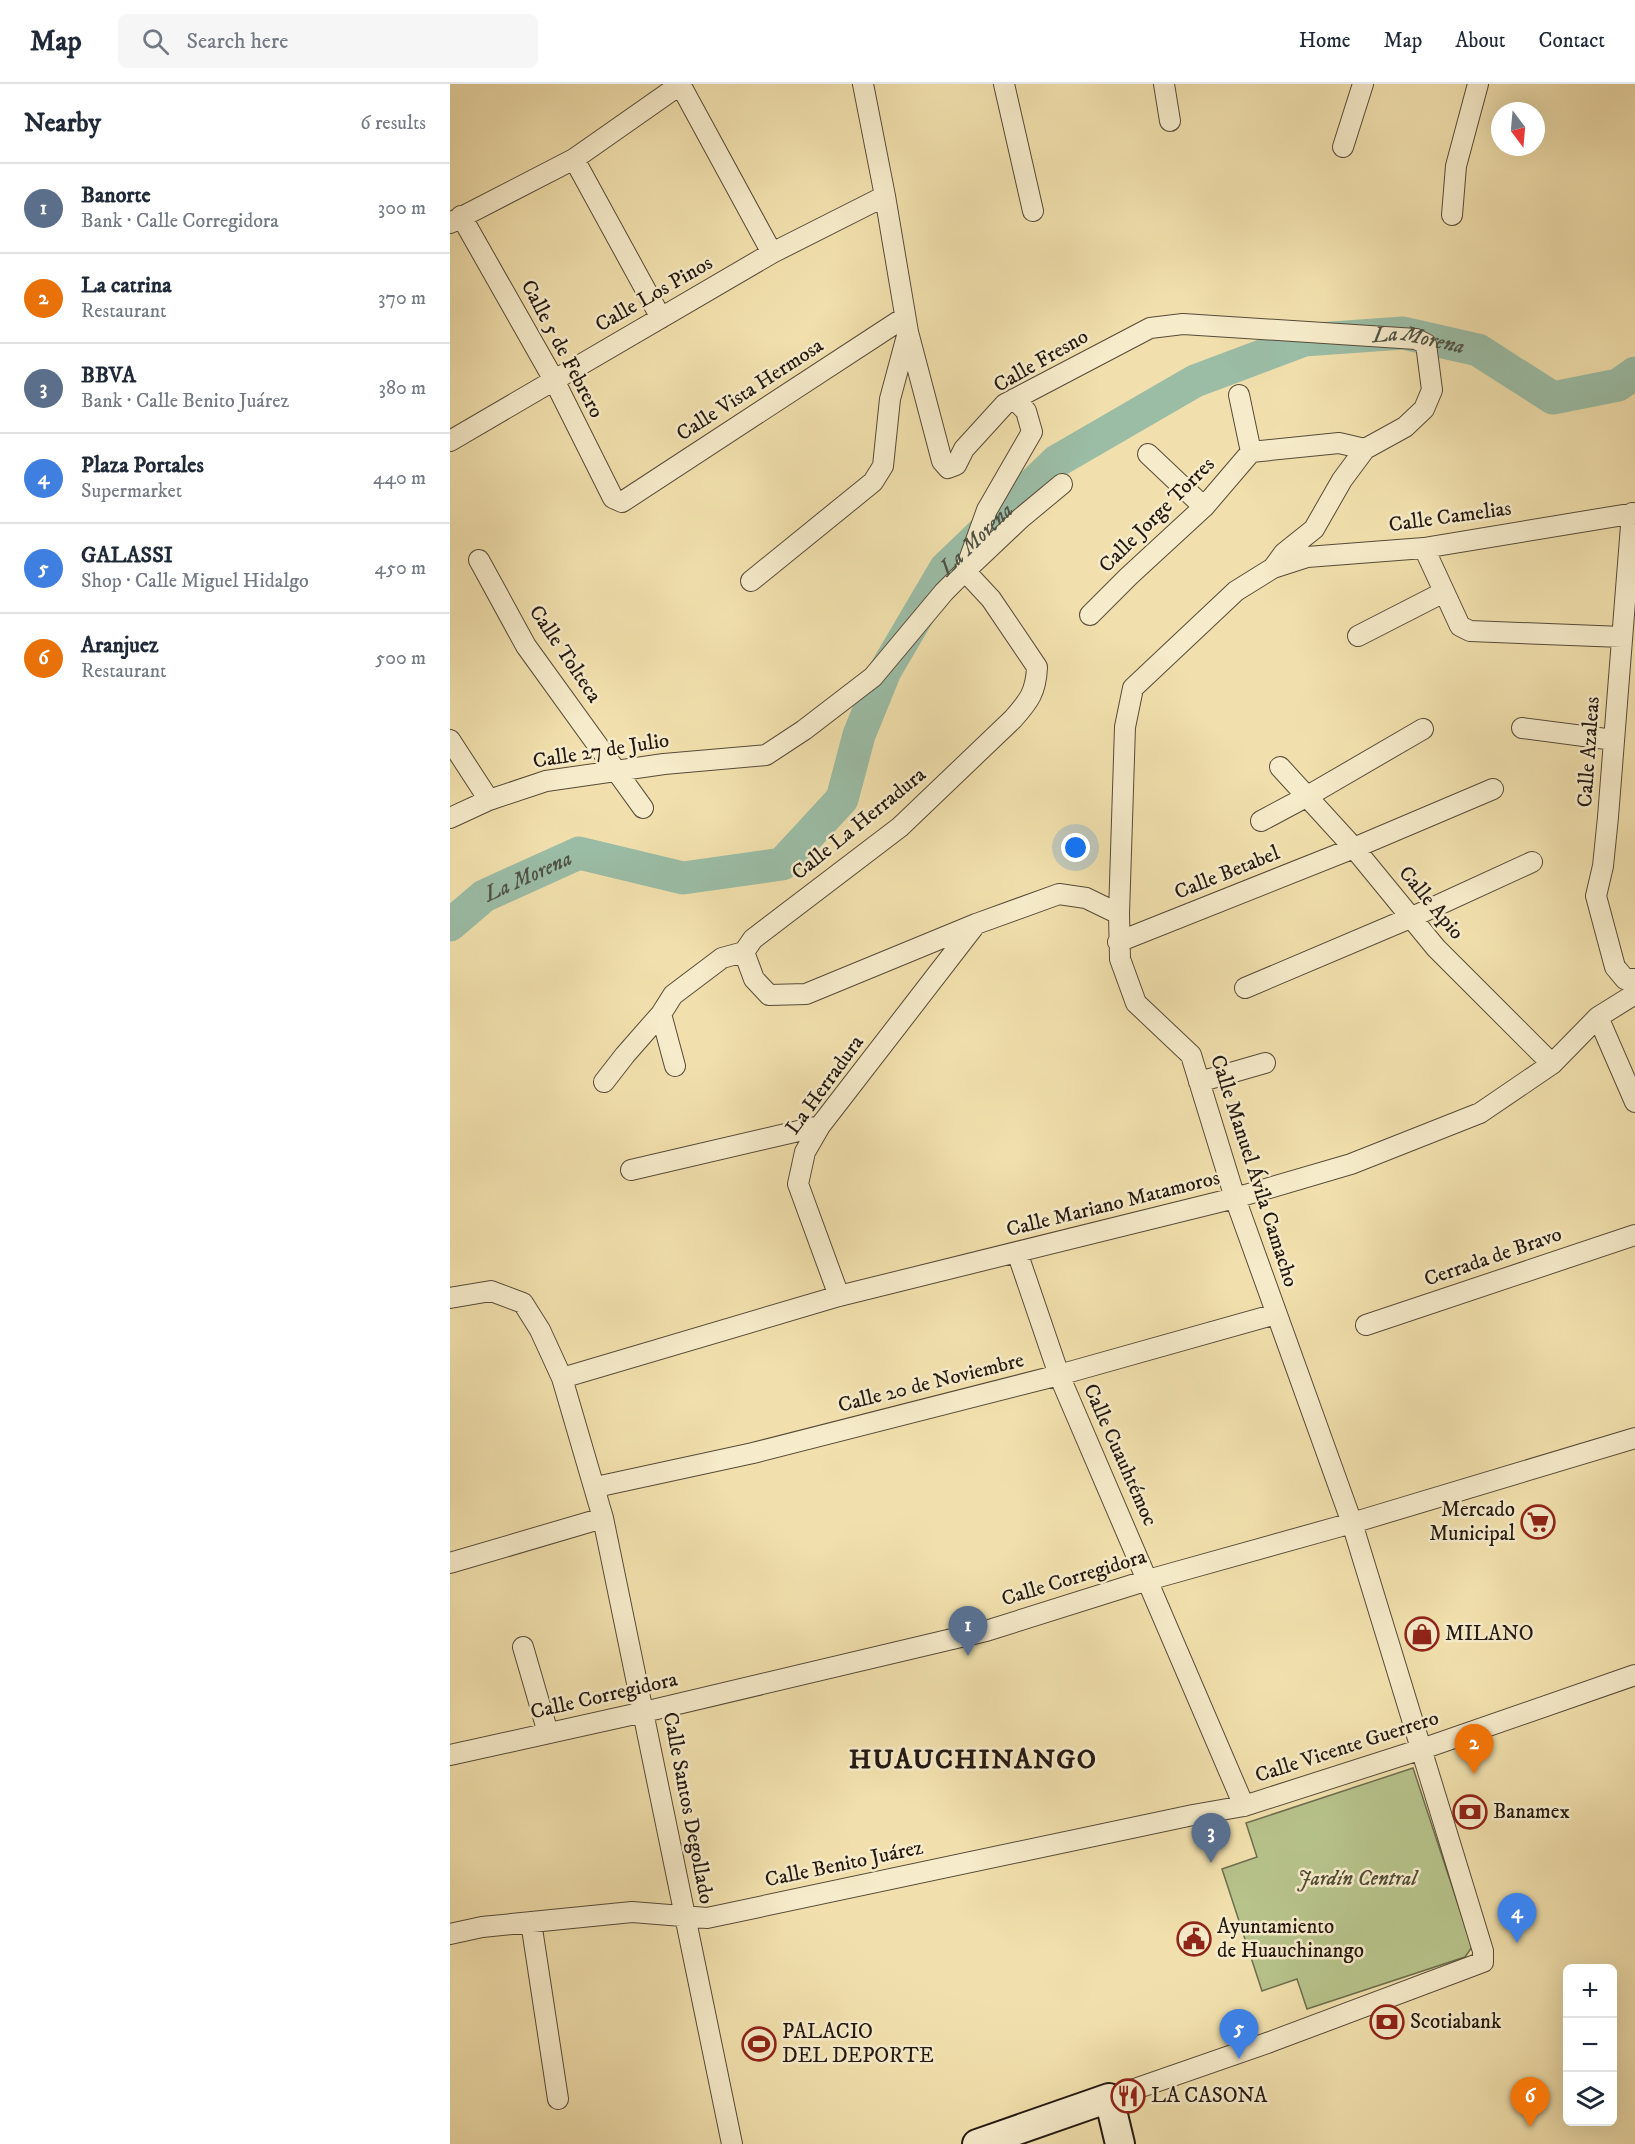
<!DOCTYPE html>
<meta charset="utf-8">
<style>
body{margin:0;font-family:"IM FELL DW Pica",serif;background:#f6f6f7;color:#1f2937}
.controls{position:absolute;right:18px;bottom:18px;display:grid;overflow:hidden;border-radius:9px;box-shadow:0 6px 24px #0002}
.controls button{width:54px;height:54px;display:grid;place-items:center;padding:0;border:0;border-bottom:2px solid #e0e1e3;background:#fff;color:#1f2937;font:30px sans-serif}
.compass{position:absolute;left:1041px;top:18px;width:54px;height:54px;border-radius:50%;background:#fff;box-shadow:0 6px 24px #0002;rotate:164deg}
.you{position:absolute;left:626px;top:764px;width:21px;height:21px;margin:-15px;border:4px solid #fff;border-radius:50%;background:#1a73e8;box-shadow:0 0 0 9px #1a73e833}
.badge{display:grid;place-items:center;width:39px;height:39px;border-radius:50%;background:#ea580c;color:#fff;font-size:20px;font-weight:700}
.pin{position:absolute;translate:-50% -50px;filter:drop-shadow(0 2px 3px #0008)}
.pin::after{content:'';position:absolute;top:32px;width:21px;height:18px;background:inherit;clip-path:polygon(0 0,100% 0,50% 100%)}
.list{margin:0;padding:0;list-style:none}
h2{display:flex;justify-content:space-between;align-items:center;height:78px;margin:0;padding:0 24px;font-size:26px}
h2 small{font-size:20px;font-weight:400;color:#747a83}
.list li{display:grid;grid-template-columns:39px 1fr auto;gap:18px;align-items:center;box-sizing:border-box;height:90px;padding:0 24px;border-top:2px solid #e0e1e3}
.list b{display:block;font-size:22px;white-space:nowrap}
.list p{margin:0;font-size:20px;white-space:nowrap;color:#747a83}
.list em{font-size:20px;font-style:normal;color:#747a83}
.icon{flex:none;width:33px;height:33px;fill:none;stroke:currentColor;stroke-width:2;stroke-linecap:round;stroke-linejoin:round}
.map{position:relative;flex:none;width:1185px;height:2060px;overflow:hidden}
header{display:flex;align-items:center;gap:36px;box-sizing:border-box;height:84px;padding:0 30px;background:#fff;border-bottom:2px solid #e0e1e3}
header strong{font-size:28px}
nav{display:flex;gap:33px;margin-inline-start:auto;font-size:21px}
.search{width:420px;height:54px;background:#f6f6f7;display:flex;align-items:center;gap:15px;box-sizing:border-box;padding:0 21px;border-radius:9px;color:#747a83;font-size:22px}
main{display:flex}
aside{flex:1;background:#fff}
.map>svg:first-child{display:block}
</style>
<header>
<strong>Map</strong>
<div class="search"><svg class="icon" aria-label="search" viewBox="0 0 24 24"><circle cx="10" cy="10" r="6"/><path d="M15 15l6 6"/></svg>Search here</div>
<nav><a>Home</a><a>Map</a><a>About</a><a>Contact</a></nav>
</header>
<main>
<aside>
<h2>Nearby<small>6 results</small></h2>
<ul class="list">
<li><span class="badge" style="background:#5c6f8a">1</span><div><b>Banorte</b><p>Bank · Calle Corregidora</p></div><em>300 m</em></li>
<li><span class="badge" style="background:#e8710a">2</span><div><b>La catrina</b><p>Restaurant</p></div><em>370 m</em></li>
<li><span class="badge" style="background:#5c6f8a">3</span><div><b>BBVA</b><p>Bank · Calle Benito Juárez</p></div><em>380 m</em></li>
<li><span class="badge" style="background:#3f7fe0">4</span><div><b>Plaza Portales</b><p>Supermarket</p></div><em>440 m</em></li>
<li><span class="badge" style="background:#3f7fe0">5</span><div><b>GALASSI</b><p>Shop · Calle Miguel Hidalgo</p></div><em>450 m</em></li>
<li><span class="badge" style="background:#e8710a">6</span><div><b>Aranjuez</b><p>Restaurant</p></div><em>500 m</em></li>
</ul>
</aside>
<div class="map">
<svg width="1185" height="2060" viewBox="0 0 1185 2060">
<rect width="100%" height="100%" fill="#f1e0ad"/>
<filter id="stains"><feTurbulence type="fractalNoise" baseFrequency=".00333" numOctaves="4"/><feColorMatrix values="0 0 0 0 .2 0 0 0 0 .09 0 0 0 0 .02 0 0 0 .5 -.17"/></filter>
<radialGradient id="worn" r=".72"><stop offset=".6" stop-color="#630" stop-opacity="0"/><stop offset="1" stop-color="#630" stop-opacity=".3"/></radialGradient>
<path fill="#b7c38b" stroke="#6e6e4e" stroke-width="1.5" d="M963,1684L1022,1863L1015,1873L857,1925L847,1895L812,1907L772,1785L807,1773L796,1739Z"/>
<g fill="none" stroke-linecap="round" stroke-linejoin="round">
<path stroke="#9bbda6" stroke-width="33" id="s1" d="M0,841L34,812L129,769L233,794L332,780L392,715L409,651L435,587L495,485L607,377L745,297L854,256L953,249L1028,266L1103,314L1168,301L1185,289"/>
<defs>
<path id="minor" d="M230,0L322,169
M413,0L435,112L458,248L492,377L498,384L506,381L514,365L555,320L700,244L733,240L966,255L976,260L982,306L974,325L955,343L915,365L892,396L864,445L834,469L823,484
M554,0L583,127
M714,0L720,37
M893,63L913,0
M124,75L211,234
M1002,131L1006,82L1028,0
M11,132L104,296L163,414L172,418L455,233
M0,139L124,75L231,0
M789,311L801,368
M0,357L322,169L435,112
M698,370L754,423
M1182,429L1158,733L1153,782L1146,812L1165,883L1175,895H1185
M974,464L1010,542L1020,547L1172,553
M29,476L76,562L193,724
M301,497L423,398L433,382L440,315L458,248
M640,531L679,492L754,423L801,368L889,359L915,365
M908,552L994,508
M1072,644L1164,656
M0,656L39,716
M830,683L904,764L986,864L1102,980
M0,734L39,716L96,697L214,680L316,671L354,646L423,593L494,508L515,487L537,426L582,348L576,327L564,315
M811,737L856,713L973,645
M668,858L904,764L1043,705
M294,868L304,895L319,911L356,910L526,840L609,810L636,814L669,830
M795,904L960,834L1082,778
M211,930L225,982
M1148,933L1185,1018
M154,998L175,971L211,930L223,911L272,874L294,868L303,855L450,743L563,635C579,617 586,608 587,583L541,515L515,487L571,434L612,400
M749,998L815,979
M181,1086L370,1042
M567,1168L609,1291L794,1722
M389,1212L348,1100L355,1068L370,1042L526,840
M0,1214L41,1207L73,1219L90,1246L112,1294L153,1434L282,2060
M916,1241L1185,1151
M112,1294L389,1212L785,1114L901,1080L1030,1029L1102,980L1148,933L1185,910
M146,1403L303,1369L609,1291L826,1230
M0,1479L153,1434
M73,1563L98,1649
M0,1671L194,1628L536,1547L698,1496L902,1439L1185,1354
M81,1838L108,2015
M0,1850L32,1843L182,1828L257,1834L743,1731L794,1722L972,1665L1185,1591
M659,2014L820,1958L1033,1878V1867L902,1439L785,1114L741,971L686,919L670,875L669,830L675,643L683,604L786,507L823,484L857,473L974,464L1185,429"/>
<path id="secondary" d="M527,2060L659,2014L670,2060"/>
</defs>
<use href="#minor" stroke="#574b39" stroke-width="22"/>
<use href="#secondary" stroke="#241912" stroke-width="32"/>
<use href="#minor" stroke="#f6ebca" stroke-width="20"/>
<use href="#secondary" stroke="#f6ebca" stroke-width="28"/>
</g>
<defs>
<symbol id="supermarket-ring" viewBox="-11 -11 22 22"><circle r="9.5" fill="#f6ebca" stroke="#8f2418" stroke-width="1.5"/><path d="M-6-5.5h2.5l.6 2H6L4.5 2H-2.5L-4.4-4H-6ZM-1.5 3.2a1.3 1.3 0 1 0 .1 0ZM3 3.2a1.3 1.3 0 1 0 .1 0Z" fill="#8f2418"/></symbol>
<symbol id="shop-ring" viewBox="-11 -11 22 22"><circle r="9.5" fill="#f6ebca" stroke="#8f2418" stroke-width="1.5"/><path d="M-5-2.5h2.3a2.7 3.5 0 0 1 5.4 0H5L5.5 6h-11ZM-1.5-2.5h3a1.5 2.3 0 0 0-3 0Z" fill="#8f2418"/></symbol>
<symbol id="bank-ring" viewBox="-11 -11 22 22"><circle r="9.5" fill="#f6ebca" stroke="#8f2418" stroke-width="1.5"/><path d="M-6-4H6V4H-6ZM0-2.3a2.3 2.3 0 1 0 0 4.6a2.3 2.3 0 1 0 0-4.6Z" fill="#8f2418"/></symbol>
<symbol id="civic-ring" viewBox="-11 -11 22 22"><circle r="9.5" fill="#f6ebca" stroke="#8f2418" stroke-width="1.5"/><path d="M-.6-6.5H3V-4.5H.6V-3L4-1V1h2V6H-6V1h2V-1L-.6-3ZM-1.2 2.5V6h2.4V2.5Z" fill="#8f2418"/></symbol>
<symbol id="stadium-ring" viewBox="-11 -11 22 22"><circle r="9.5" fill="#f6ebca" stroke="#8f2418" stroke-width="1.5"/><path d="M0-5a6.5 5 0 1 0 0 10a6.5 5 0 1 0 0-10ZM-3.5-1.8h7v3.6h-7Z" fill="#8f2418"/></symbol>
<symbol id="restaurant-ring" viewBox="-11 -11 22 22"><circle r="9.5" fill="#f6ebca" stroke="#8f2418" stroke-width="1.5"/><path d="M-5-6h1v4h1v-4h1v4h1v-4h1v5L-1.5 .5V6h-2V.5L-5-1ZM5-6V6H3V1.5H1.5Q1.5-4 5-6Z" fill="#8f2418"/></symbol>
</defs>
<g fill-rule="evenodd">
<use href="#supermarket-ring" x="1069" y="1419" width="38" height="38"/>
<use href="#shop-ring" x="953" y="1531" width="38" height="38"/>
<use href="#bank-ring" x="1001" y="1709" width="38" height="38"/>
<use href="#civic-ring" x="725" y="1836" width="38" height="38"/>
<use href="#bank-ring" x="918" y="1919" width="38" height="38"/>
<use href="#stadium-ring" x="290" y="1941" width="38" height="38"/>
<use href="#restaurant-ring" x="659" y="1993" width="38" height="38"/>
</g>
<g text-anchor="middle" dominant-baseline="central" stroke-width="5" stroke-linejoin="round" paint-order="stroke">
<g font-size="21" fill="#241912" stroke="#f6ebca">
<text transform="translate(204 210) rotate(-30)">Calle Los Pinos</text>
<text transform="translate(112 265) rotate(62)">Calle 5 de Febrero</text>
<text transform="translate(591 277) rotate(-30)">Calle Fresno</text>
<text transform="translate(300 306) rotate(-33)">Calle Vista Hermosa</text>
<text transform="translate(707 431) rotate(-45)">Calle Jorge Torres</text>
<text transform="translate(1000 433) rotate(-8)">Calle Camelias</text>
<text transform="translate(115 570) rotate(56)">Calle Tolteca</text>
<text transform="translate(151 667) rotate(-9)">Calle 27 de Julio</text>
<text transform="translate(1139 668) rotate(-86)">Calle Azaleas</text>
<text transform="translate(409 740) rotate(-39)">Calle La Herradura</text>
<text transform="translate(777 789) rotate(-22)">Calle Betabel</text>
<text transform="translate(981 819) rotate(50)">Calle Apio</text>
<text transform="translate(375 1001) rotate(-54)">La Herradura</text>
<text transform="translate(804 1087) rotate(72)">Calle Manuel Ávila Camacho</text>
<text transform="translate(663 1120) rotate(-14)">Calle Mariano Matamoros</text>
<text transform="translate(1043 1173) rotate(-19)">Cerrada de Bravo</text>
<text transform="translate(481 1299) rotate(-14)">Calle 20 de Noviembre</text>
<text transform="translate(670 1371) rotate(66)">Calle Cuauhtémoc</text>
<text transform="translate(624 1494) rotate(-17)">Calle Corregidora</text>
<text transform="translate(154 1612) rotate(-13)">Calle Corregidora</text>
<text transform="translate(897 1663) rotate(-18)">Calle Vicente Guerrero</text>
<text transform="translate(238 1724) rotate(79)">Calle Santos Degollado</text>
<text transform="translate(394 1780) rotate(-12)">Calle Benito Juárez</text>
</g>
<g font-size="21" fill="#241912" stroke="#f6ebca" text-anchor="start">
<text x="1065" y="1426" text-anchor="end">Mercado<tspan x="1065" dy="24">Municipal</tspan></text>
<text x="995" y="1550">MILANO</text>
<text x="1043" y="1728">Banamex</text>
<text x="767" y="1843">Ayuntamiento<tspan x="767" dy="24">de Huauchinango</tspan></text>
<text x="960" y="1938">Scotiabank</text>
<text x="332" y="1948">PALACIO<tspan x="332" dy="24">DEL DEPORTE</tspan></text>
<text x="701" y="2012">LA CASONA</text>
</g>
<g font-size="21" font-style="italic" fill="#504c36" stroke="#f6ebca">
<text x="907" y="1795">Jardín Central</text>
</g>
<g font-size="22" font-style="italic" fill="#4e5246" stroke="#f6ebca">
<text stroke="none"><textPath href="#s1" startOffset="1245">La Morena</textPath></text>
<text stroke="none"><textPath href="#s1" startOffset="741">La Morena</textPath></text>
<text stroke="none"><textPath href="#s1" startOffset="93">La Morena</textPath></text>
</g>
<g font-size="27" font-weight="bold" letter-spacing="1.5" fill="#241912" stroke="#f6ebca">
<text x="523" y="1676">HUAUCHINANGO</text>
</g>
</g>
<rect width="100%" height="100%" filter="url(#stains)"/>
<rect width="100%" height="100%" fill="url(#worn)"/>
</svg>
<div class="controls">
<button>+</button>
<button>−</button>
<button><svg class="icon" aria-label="layers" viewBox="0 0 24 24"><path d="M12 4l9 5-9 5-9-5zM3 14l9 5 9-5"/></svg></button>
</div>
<svg class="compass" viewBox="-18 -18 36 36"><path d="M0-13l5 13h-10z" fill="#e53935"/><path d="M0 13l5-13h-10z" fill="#747a83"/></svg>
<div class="you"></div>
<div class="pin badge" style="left:518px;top:1572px;background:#5c6f8a">1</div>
<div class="pin badge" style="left:1024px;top:1690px;background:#e8710a">2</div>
<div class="pin badge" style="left:761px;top:1779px;background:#5c6f8a">3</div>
<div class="pin badge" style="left:1067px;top:1859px;background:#3f7fe0">4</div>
<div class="pin badge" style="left:789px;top:1975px;background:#3f7fe0">5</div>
<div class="pin badge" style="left:1080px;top:2043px;background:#e8710a">6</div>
</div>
</main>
